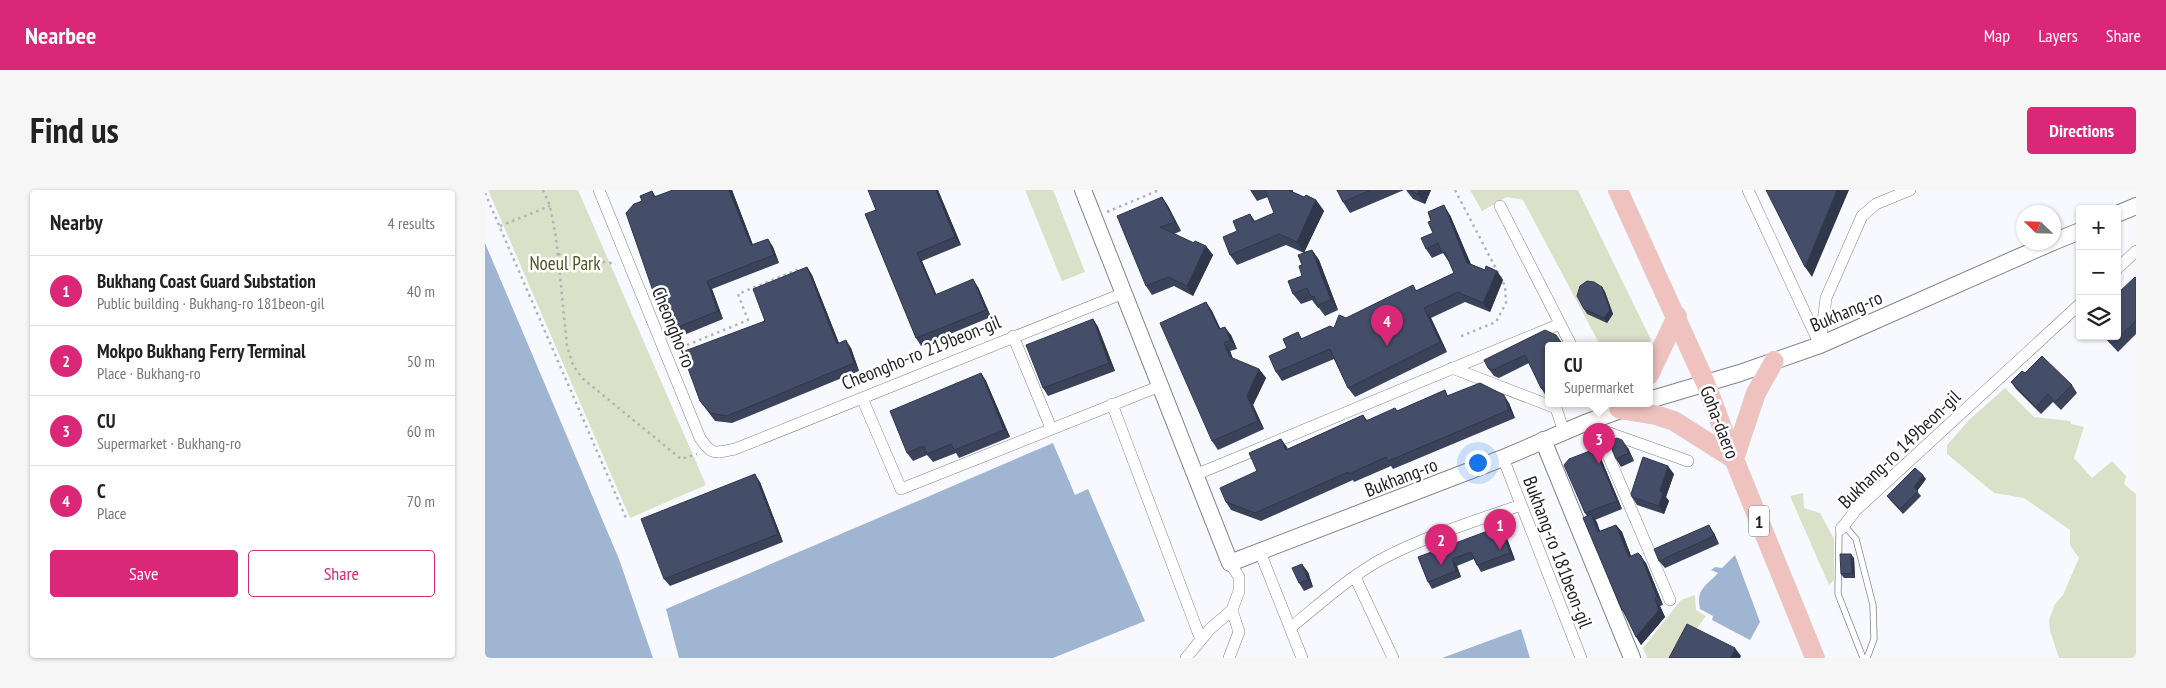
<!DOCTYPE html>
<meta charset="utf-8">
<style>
body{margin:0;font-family:"PT Sans Narrow",sans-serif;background:#f6f6f6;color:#222}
.controls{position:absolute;right:15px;top:15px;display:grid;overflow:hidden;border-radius:5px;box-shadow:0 1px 4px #0004}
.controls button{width:45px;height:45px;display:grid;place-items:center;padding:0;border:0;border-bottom:1px solid #e0e0e0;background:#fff;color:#222;font:25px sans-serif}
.compass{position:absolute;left:1531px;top:15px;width:45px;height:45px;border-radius:50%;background:#fff;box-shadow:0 1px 4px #0004;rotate:293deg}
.you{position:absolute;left:992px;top:272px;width:18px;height:18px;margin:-12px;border:4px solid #fff;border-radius:50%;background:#1a73e8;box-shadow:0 0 0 8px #1a73e833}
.badge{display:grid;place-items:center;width:32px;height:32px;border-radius:50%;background:#db2777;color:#fff;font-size:16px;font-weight:700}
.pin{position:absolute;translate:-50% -41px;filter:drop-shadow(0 1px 2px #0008)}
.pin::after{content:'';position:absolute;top:26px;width:18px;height:15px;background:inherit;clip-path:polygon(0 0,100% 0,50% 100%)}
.popup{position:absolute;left:1060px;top:152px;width:108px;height:65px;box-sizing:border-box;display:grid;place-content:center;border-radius:5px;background:#fff;filter:drop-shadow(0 1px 4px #0005);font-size:16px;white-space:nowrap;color:#767676}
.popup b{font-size:19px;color:#222}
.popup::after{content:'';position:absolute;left:50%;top:100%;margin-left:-10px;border:10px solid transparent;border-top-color:#fff}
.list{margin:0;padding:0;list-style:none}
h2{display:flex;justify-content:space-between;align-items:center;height:65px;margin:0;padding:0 20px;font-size:21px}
h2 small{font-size:16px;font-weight:400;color:#767676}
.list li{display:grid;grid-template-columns:32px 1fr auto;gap:15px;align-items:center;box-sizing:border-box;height:70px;padding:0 20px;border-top:1px solid #e0e0e0}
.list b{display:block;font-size:19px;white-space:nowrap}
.list p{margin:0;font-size:16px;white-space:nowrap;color:#767676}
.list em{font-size:16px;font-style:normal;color:#767676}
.actions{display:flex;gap:10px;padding:15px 20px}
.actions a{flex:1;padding:11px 0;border:1px solid #db2777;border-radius:5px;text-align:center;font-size:18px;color:#db2777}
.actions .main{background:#db2777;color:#fff}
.icon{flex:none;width:28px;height:28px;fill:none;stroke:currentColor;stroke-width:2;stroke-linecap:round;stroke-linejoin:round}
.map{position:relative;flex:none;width:1651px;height:468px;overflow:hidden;border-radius:5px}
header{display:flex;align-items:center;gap:30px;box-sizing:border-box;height:70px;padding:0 25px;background:#db2777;color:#fff}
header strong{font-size:24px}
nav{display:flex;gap:28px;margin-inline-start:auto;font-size:18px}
.intro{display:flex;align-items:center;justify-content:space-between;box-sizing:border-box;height:120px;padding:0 30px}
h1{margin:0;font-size:35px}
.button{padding:12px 22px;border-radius:5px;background:#db2777;color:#fff;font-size:18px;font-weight:700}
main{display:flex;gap:30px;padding:0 30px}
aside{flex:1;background:#fff;border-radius:5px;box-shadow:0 1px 4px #0004}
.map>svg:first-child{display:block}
</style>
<header>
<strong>Nearbee</strong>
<nav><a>Map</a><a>Layers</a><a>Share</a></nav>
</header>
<div class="intro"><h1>Find us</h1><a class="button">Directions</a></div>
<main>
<aside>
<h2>Nearby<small>4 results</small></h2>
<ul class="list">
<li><span class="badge">1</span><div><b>Bukhang Coast Guard Substation</b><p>Public building · Bukhang-ro 181beon-gil</p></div><em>40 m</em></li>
<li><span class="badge">2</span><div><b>Mokpo Bukhang Ferry Terminal</b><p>Place · Bukhang-ro</p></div><em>50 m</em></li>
<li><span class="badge">3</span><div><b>CU</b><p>Supermarket · Bukhang-ro</p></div><em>60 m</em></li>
<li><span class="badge">4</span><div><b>C</b><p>Place</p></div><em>70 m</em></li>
</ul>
<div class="actions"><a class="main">Save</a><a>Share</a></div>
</aside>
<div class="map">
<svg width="1651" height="468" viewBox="0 0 1651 468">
<rect width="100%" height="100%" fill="#f8f9fe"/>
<path fill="#dbe0c8" d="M3,0H93L221,295L145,328Z
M540,0H568L600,82L577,91Z
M985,0H1093L1166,150L1163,155H1115L1038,10L1022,7L997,21Z
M1520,198L1549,227L1585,231L1586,234L1599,237L1589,268L1607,288L1627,271L1641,286L1639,294L1651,304V468H1574L1565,441L1564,430L1570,414L1578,405L1594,368L1585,355V340L1539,308L1509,303L1462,264V255L1484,230Z
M1318,303L1319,318L1335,323L1349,349V390L1344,395L1305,306Z
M1210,405L1211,420L1221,426L1190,468H1162L1158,458L1196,410Z"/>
<path fill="#a0b5d1" d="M0,53L134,369L168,468H0Z
M568,253L590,305L603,299L660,431L568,468H194L181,419Z
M1250,365L1275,432L1265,450L1227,430L1228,426L1215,419C1211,399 1220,397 1233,383L1226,380L1230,377L1237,378Z
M1036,439L1045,468H957Z"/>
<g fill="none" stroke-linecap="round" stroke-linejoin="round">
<defs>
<path id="lane" d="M1359,335L1371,349L1388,415L1389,449L1382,468
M1356,339L1354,343L1353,404L1378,468"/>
<path id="street" d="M114,0L215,248C227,266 230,263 250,259L639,103
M1263,0L1335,155
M1015,16L1086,155
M1632,79L1651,61
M528,146L566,238
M1335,155L1341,108L1377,26L1391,14L1425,0
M967,178L1071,218L1079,242
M377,208L416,299L675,196
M1114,213L1119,226
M627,214L716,450
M1108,230L1185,410
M1113,239L1203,271
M1018,268L1096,468
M710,285L1075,134
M1356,339L1371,320L1595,114
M775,362L817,468
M870,387L908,468
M805,438C835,414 864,387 897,369C941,346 990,331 1036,315
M701,468L725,439L747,420L754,401V387L745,373
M744,468L754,442L747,420"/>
<path id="secondary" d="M598,0L745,373L1018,268L1100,233L1155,213
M1632,24L1651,16
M1568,52L1595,41
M1164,210L1255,183L1335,155L1568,52
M1058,250L1147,468"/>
<path id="primary" d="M1133,0L1220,192L1249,269L1330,468
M1164,185L1192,126
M1134,219L1171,225L1189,231L1249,269L1271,203L1289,171"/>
</defs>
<use href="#lane" stroke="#80838a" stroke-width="7"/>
<use href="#street" stroke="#80838a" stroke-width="12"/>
<use href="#secondary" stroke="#80838a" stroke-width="18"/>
<use href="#primary" stroke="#d7d7d7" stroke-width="20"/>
<path stroke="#b2b3b7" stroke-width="2.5" stroke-dasharray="2.5 4" stroke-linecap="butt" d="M58,0L65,16L71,47L82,156L88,175L97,188L196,269L212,264
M970,0L1020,96L1021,113L1011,132L974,147
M0,3L141,328
M622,22L674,0
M15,36L65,16
M73,64L131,74
M190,160L263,130L253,104L317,78"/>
<use href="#lane" stroke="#fff" stroke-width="5.5"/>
<use href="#street" stroke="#fff" stroke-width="11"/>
<use href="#secondary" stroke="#fff" stroke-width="16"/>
<use href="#primary" stroke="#efc2bf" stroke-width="19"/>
</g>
<path fill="#3b435a" d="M188,0H247L268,55L283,49L288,57L294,73L227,99L238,129L199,145L189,140L183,132L175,108L173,109L168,101L157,11L167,1L171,7Z
M453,0L476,55L437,71L451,104L493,97L506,127L436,156L431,148L380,24Z
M765,0H808V2L819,7L831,10L839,21L819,62L827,60L834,70L853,120L840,126L834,118H833L827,110L816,114L808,104L817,86V75L819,63L801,55L752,75L745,65L752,41L765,24L770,31L789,23L783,7L772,11Z
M852,0H919L865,23L858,12Z
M921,0H946L940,14L928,9Z
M677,7L683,16L696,41L689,44L709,53L721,56L728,65L708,106L689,96L667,105L661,96Z
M965,25L986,74L1000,80L1012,81L1018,90L1005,122L980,112L946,128L962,162L870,207L863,198L849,169L797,191L791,182L813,142L817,149L849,138L861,128L932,100L969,83L964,72L958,63L947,68L941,59L948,43Z
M322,77L327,85L354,153L366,158L374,181L247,233L230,231L215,211Z
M1651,88V144L1633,162L1618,146H1632Z
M1117,97L1120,102L1128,124L1122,133L1102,124L1099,119Z
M721,112L727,121L735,139L746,145L752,159L745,161L748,169L774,179L781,188L768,215L779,239L733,260L727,251Z
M608,129L613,137L630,181L563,206L558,198Z
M1064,155V207L1061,206L1056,198L1044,173L1014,188L1009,186L1003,178Z
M496,183L501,191L525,247L474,268L471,263L448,272L442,265L428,271L422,263Z
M1540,183L1587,195L1592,203L1576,220L1568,212L1556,224L1531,199L1526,192Z
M960,200L963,206L1024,213L1030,228L908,279L906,276L869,292L868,290L776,331L746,320L741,312L772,281L796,249L802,259L878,225L882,230L912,221Z
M1143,258L1149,271L1136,277L1131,269Z
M1110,259L1115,266L1137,319L1110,330L1115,341L1131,335L1137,342L1146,366L1161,373L1178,415L1175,416L1180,427L1156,455L1142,428L1137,420L1102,326L1100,323Z
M1189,284L1181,307L1184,311L1179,324L1152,315L1147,307Z
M1441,289L1432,301L1436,306L1418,324L1405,310L1402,306Z
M275,292L298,352L185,396L179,389Z
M1020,343L1030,370L996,382L992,375L989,369L972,376L976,387L947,399L943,392L933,367Z
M1229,343L1234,354L1180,378L1174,371Z
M1369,368L1370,388H1359L1356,384Z
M823,382L828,397L819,401L814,393Z"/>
<path fill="#30374a" d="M244,0H247L271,63L266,55Z
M451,0H453L476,55L470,47Z
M934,0H946L940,14L933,4Z
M1352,0H1364L1327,87L1320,77Z
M677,7L683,16L696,41L690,32Z
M831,10L839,21L819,63L812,52Z
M959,15L965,25L989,82L982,73Z
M283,49L288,57L294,73L289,65Z
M721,56L728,65L708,106L702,96Z
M827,60L834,70L853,120L846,110Z
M432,63L437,71L455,113L450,105Z
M322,77L327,85L357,161L352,154Z
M1012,81L1018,90L1005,122L998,113Z
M488,89L493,97L506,127L501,120Z
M222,91L227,99L238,129L233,121Z
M1117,97L1120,102L1128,124L1122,133L1119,128Z
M721,112L727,121L740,148L734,139Z
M939,118L946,128L962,162L955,152Z
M608,129L613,137L630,181L624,173Z
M740,137L746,145L752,159L745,150Z
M361,150L366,158L374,181L369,173Z
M739,153L745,161L751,176L745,167Z
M774,179L781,188L768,215L779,239L773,231L762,206Z
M496,183L501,191L525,247L519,240Z
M1019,205L1024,213L1030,228L1024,220Z
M796,249L802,257L806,268L801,260Z
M1137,250L1143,258L1149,271L1144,263Z
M1110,259L1115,266L1137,319L1132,311Z
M1183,276L1189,284L1181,307L1184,311L1179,324L1174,316L1175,301Z
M270,284L275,292L298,352L293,344Z
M1438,285L1441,289L1432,301L1429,297Z
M1106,324L1112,332L1118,350L1113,342Z
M1131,335L1137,342L1149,374L1144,367Z
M1224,335L1229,343L1234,354L1229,346Z
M1016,336L1020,343L1030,370L1025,363Z
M1366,364L1369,368L1370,388L1367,383Z
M1156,366L1161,373L1178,415L1172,407Z
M967,369L972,376L976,387L971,381Z
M817,374L823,382L828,397L823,390Z
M1170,408L1175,416L1180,427L1156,455L1151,447Z
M1250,458L1256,466L1255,468H1247L1246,467Z"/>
<path fill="#454e69" stroke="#30374a" d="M188,0H244L266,55L283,49L289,65L222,91L233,121L193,137L183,132L172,99L168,101L141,23L149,14L157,11L155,6L167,1L169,7Z
M383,0H451L470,47L432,63L450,105L488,89L501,120L431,148L380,24L391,20Z
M780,0H803L819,7L821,5L831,10L812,52L794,44L745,65L738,47L752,41L748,31L765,24L768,32L789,23Z
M852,0H886L858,12Z
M923,0H934L933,4Z
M1281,0H1352L1320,77Z
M677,7L690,32L675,37L709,53L710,51L721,56L702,96L683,87L661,96L632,26Z
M959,15L982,73L1000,80L1001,76L1012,81L998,113L973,102L939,118L955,152L863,198L845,159L791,182L784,166L802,158L798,149L813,142L816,149L845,136L849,138L854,125L861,128L928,95L931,101L969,83L960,62L957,63L953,53L941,59L936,48L948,43L943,32L946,31L943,22Z
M827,60L846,110L832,115L829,106L826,107L822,98L808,104L803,91L817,86L814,76L817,75L813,65Z
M322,77L352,154L361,150L369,173L242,226L225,223L215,211L197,162L280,131L268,99Z
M1650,87L1651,88V131L1627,154L1620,146H1632V104Z
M1102,91L1109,92L1117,97L1125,120L1119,128L1099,119L1092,106L1095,96Z
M721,112L734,139L740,137L745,150L739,153L745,167L774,179L762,206L773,231L727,251L675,133Z
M608,129L624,173L558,198L541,155Z
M1060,140L1071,145L1078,155H1064V201L1056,198L1040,165L1008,180L1003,178L999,170Z
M1557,166L1587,195L1570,212L1563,204L1551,217L1526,192L1537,181L1540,183Z
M496,183L519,240L469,260L466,254L442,264L439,256L422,263L405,221Z
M995,193L1019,205L1024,220L903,271L901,267L864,284L863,282L770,323L741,312L735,298L772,281L764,263L796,249L801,260L878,225L881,231L910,218L912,221L960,200L962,206Z
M1132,248L1137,250L1144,263L1131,269L1124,252Z
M1110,259L1132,311L1100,323L1079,275L1084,269Z
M1158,267L1183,276L1175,301L1178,303L1174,316L1147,307L1146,304Z
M1430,278L1438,285L1429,297L1433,301L1415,319L1402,306Z
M270,284L293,344L179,389L156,329Z
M1106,324L1113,342L1131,335L1144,367L1153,363L1156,366L1172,407L1170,408L1174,420L1151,447L1138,420H1137L1098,328Z
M1224,335L1229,346L1174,371L1169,359Z
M1016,336L1025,363L992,375L986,362L967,369L971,381L943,392L933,367Z
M1355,364H1366L1367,383L1356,384Z
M817,374L823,390L814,393L807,378Z
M1202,434L1250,458L1246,467L1248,468H1184Z"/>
<g text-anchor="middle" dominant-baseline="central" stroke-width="5" stroke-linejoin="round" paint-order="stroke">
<rect fill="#fff" stroke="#626365" stroke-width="1" x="1264" y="315.5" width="20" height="31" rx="4"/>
<g font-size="18" font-weight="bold" fill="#1f2023">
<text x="1274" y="331">1</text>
</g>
<g font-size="19" fill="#4e5621" stroke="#fff">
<text x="80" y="73">Noeul Park</text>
</g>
<g font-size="19" fill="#1f2023" stroke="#fff">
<text transform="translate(1361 121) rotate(-23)">Bukhang-ro</text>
<text transform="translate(189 137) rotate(68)">Cheongho-ro</text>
<text transform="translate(436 162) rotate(-22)">Cheongho-ro 219beon-gil</text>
<text transform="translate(1235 232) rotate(69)">Goha-daero</text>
<text transform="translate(1414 259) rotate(-44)">Bukhang-ro 149beon-gil</text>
<text transform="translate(916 287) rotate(-21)">Bukhang-ro</text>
<text transform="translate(1073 362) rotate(69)">Bukhang-ro 181beon-gil</text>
</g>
</g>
</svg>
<div class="controls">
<button>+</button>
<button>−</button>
<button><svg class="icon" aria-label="layers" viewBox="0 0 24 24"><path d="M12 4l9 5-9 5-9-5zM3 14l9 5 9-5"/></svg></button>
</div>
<svg class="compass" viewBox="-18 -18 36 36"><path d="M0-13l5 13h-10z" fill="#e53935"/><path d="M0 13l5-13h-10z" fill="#767676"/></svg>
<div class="you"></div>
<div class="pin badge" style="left:1015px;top:360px">1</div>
<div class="pin badge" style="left:956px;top:375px">2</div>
<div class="pin badge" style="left:1114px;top:274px">3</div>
<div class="popup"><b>CU</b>Supermarket</div>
<div class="pin badge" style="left:902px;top:156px">4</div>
</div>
</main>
